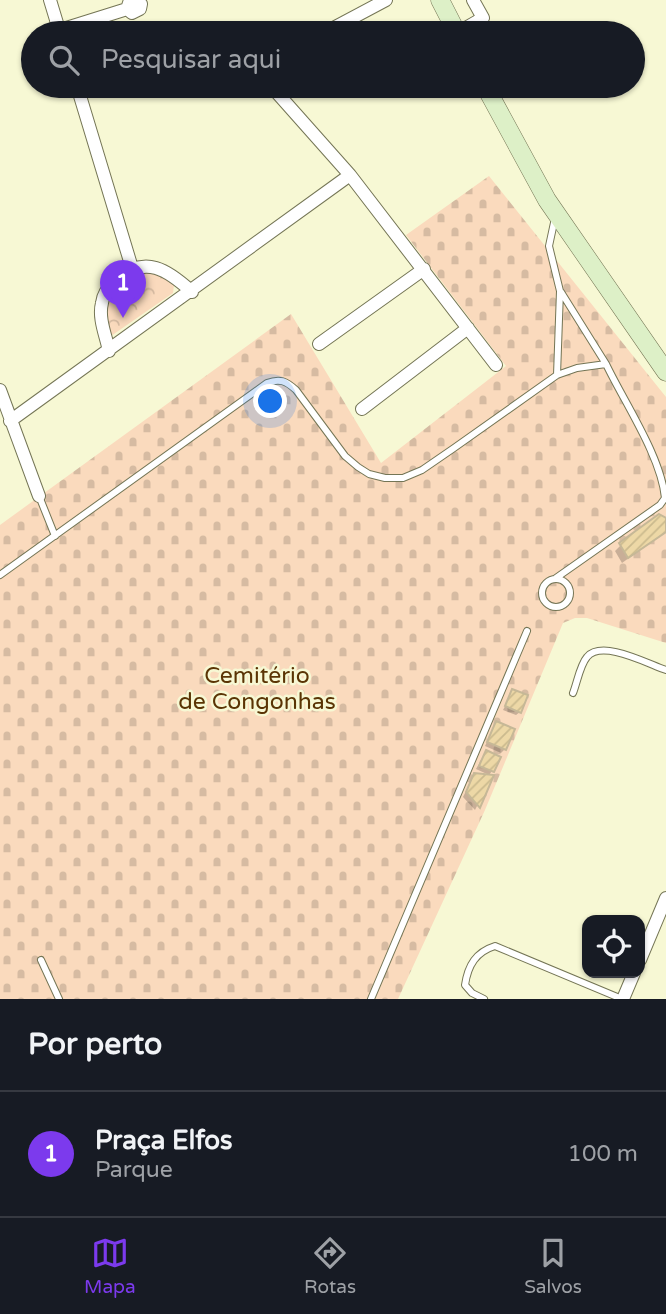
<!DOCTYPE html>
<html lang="pt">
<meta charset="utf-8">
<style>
body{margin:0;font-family:"Varela Round",sans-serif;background:#242831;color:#f1f3f6}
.controls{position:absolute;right:21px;bottom:21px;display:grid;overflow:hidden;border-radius:14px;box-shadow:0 2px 5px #0004}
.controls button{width:63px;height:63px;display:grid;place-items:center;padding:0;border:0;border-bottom:2px solid #363941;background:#171b24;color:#f1f3f6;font:35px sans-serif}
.you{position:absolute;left:271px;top:402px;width:24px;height:24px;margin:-18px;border:5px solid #fff;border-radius:50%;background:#1a73e8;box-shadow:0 0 0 10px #1a73e833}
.badge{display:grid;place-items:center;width:46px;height:46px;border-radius:50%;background:#7c3aed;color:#fff;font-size:23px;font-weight:700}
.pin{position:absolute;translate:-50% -58px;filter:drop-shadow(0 2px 4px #0008)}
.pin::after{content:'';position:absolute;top:37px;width:24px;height:21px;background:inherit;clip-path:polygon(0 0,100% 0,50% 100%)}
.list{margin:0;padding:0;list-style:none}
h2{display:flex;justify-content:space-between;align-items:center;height:91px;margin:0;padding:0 28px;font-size:30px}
h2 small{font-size:23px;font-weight:400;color:#9ea1a6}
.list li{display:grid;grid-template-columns:46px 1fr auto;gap:21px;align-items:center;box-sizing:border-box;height:126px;padding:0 28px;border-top:2px solid #363941}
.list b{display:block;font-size:26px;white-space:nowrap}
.list p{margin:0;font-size:23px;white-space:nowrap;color:#9ea1a6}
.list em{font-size:23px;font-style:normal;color:#9ea1a6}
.icon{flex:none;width:38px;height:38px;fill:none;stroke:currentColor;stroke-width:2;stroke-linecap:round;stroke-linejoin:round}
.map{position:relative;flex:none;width:666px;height:999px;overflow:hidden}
.search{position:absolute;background:#171b24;box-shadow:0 2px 5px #0004;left:21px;right:21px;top:21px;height:77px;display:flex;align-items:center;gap:18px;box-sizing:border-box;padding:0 24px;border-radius:38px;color:#9ea1a6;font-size:26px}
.sheet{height:217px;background:#171b24}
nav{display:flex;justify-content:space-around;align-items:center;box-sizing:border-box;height:98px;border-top:2px solid #363941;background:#171b24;font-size:19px;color:#9ea1a6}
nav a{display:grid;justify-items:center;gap:4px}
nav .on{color:#7c3aed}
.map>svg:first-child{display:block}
</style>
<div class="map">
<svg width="666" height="999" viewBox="0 0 666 999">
<defs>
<pattern id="cemetery-stones" width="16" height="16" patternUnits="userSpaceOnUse" patternTransform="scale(1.75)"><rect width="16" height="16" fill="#fadabd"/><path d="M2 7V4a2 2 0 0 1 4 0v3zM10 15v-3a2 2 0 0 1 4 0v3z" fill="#d6bba2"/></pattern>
<pattern id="park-crowns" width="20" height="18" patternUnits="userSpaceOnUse" patternTransform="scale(1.75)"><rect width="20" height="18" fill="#fadabd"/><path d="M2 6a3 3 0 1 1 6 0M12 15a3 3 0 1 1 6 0" fill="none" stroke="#d6bba2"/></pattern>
<pattern id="building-hatch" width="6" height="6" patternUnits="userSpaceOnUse" patternTransform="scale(1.75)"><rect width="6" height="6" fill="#edd8a6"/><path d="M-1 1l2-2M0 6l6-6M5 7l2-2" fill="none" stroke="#cbba8e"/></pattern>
</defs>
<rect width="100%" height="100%" fill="#f7f8d4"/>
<path fill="url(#cemetery-stones)" d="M489,176L666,397V643L587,618H575L563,623L485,810L398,999H0V525L291,314L381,463L506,366L406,235Z"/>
<path fill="url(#park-crowns)" d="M155,271L174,285L173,293L111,336C110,326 105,313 106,302C108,278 137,274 155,271Z"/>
<path fill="#0003" d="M666,520V531L622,563L615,551L621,545Z
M513,691L520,712L516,715L503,710Z
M496,723L505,749L501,753L485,746Z
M486,752L492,771L489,775L476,769Z
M474,775L492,776L475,810L463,797Z"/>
<path fill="url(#building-hatch)" stroke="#c6b897" stroke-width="2" d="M659,514L666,518V532L628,558L619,543Z
M512,689L528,695L521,713L505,706Z
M496,721L515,729L506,750L487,742Z
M486,750L501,757L494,772L479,766Z
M474,773L494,775L480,808L466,792Z"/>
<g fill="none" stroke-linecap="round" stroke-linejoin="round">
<defs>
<path id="lane" d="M555,218L549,246L560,291L557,375
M561,292L606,364
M39,496L55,536
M0,575L267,383C280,378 286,381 296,390L345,456L358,467L369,474L385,478H403L422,470L454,448L557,375L577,368L606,364C624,402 661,456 665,498L660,505L556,578
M542 593a14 14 0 1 1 28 0a14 14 0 1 1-28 0Z
M573,693C577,683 580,665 587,657C602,639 648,664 666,670
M41,960L59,999
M371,999L527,631
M484,999L472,993L465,985C468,965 476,952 495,946L622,999"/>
<path id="street" d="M50,0L60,33
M130,0L127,9L132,13L140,9L141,4L137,0
M60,30L127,9
M324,33L386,0
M457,33L483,18L473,0
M77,86L132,268
M271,86L350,175L496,365
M319,344L424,269
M109,351C106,336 98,318 102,303C103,293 109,286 116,280C145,254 168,270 192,292
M0,390L39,496
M362,409L468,328
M10,421L350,175
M640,960L666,898
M623,999L634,973"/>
<path id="secondary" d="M440,0L457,33
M485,86L547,200L666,372"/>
</defs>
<use href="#lane" stroke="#747555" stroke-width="8"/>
<use href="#street" stroke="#747555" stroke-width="14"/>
<use href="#secondary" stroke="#747555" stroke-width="19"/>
<use href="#lane" stroke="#fff" stroke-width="6"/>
<use href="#street" stroke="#fff" stroke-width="12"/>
<use href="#secondary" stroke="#ddf0c7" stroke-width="18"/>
</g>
<g text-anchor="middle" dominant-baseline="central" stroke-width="5" stroke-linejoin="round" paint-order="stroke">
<g font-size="23" fill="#5a3404" stroke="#f7f8d4">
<text x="257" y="676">Cemitério<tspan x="257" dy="26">de Congonhas</tspan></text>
</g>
</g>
</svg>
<div class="controls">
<button><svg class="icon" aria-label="locate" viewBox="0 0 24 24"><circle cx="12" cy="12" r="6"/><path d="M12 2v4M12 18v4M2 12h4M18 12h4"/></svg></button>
</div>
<div class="you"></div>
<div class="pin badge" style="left:123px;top:318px">1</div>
<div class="search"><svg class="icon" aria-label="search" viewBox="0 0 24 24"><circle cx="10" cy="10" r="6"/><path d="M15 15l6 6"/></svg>Pesquisar aqui</div>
</div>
<section class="sheet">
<h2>Por perto<small></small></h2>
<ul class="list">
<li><span class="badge">1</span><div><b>Praça Elfos</b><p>Parque</p></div><em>100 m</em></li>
</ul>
</section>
<nav>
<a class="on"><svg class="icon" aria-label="map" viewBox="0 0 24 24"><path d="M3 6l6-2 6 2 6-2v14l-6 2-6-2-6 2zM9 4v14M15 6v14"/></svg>Mapa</a>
<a><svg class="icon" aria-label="directions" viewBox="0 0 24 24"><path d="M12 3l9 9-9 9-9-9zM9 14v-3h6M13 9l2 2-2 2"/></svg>Rotas</a>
<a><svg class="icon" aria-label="saved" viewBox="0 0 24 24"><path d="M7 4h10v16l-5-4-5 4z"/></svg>Salvos</a>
</nav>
